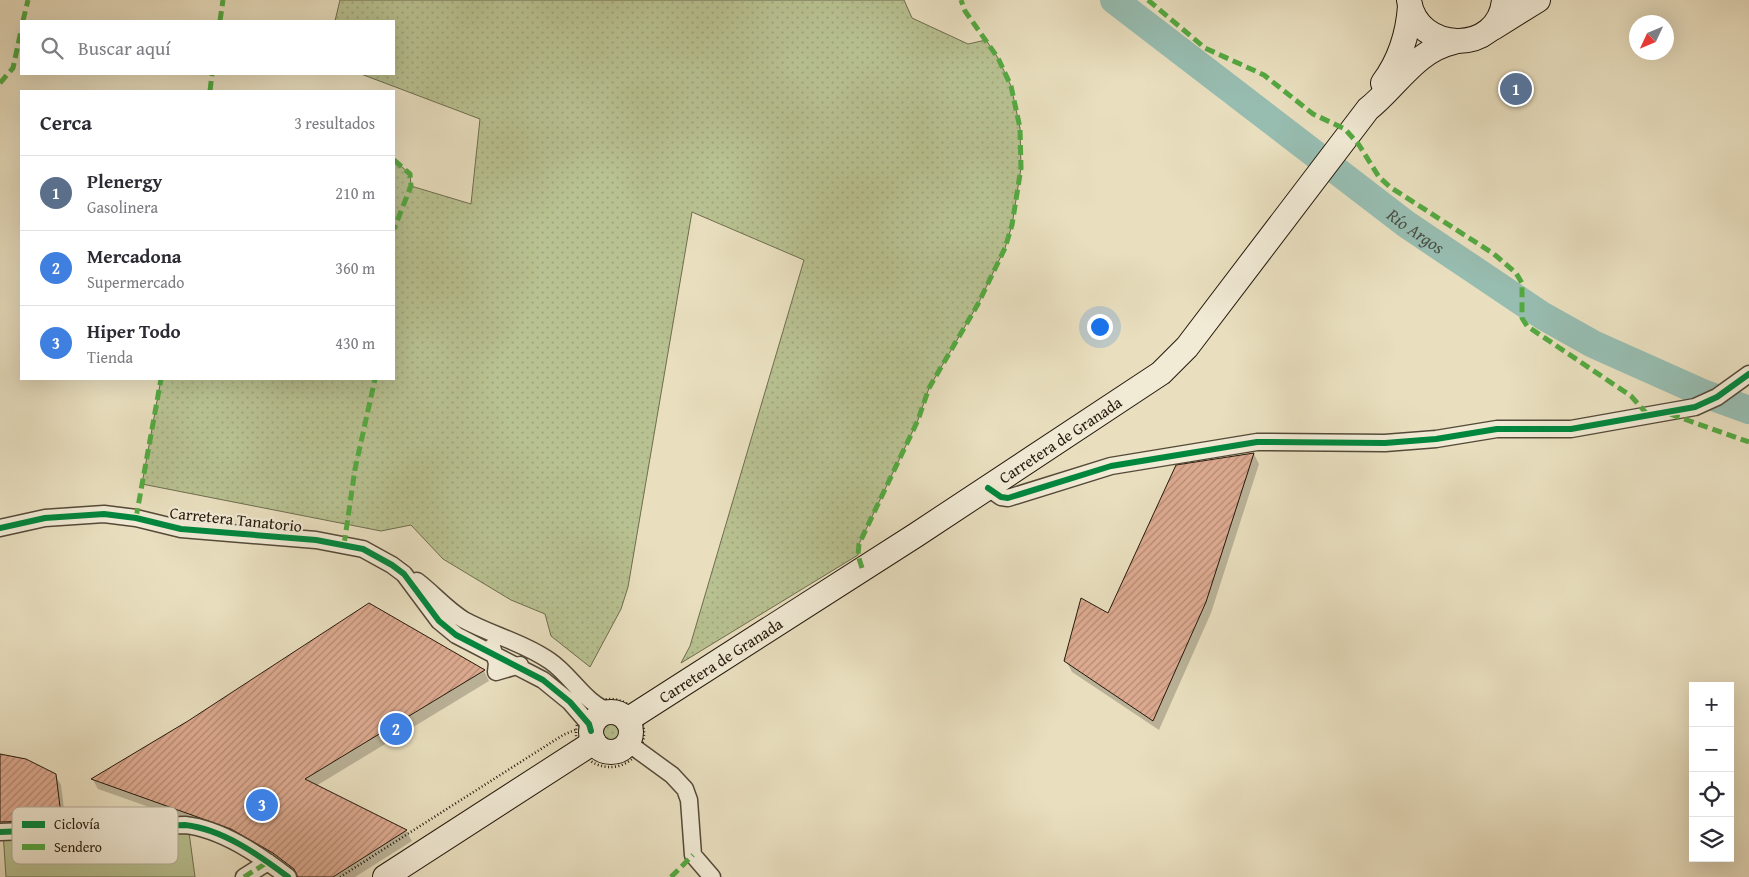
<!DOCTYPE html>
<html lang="es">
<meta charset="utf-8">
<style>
body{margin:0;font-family:"Gentium Book Plus",serif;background:#f2f2f3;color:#2b2b33}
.controls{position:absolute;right:15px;bottom:15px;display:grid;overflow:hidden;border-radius:0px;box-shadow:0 5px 20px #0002}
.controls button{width:45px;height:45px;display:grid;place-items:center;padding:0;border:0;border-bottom:1px solid #e1e1e2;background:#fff;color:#2b2b33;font:25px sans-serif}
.compass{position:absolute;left:1629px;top:15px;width:45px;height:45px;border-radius:50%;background:#fff;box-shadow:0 5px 20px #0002;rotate:226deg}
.you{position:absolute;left:1099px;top:326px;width:18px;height:18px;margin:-12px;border:4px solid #fff;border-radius:50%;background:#1a73e8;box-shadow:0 0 0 8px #1a73e833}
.badge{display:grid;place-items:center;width:32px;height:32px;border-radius:50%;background:#ea580c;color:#fff;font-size:16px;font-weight:700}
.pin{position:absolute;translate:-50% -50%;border:2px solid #fff;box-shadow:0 1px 5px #0006}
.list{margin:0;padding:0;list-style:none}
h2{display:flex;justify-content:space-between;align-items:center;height:65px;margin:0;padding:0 20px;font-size:21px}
h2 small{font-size:16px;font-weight:400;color:#7c7c81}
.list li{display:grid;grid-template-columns:32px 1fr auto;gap:15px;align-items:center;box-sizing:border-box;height:75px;padding:0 20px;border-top:1px solid #e1e1e2}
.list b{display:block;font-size:19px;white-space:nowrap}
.list p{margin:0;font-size:16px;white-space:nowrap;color:#7c7c81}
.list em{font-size:16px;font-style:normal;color:#7c7c81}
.icon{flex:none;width:28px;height:28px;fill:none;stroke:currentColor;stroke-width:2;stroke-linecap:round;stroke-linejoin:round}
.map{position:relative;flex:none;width:1749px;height:877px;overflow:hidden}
.search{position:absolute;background:#fff;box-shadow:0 5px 20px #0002;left:20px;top:20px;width:375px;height:55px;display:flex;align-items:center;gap:12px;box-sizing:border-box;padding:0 18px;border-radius:0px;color:#7c7c81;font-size:19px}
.panel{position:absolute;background:#fff;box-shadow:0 5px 20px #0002;left:20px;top:90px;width:375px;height:290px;border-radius:0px}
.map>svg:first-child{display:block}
</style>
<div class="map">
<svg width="1749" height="877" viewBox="0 0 1749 877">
<defs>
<pattern id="grass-dots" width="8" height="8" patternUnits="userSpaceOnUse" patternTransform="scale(1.25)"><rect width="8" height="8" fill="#b8c191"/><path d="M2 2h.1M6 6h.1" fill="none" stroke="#9ea57c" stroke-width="1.8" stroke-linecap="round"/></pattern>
<pattern id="building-hatch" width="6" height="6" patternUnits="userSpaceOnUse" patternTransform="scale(1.25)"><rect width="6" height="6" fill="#ddaa90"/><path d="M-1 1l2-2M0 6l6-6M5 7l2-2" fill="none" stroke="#b38a74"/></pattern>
</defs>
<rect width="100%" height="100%" fill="#e9dfbf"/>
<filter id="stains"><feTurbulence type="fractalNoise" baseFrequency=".004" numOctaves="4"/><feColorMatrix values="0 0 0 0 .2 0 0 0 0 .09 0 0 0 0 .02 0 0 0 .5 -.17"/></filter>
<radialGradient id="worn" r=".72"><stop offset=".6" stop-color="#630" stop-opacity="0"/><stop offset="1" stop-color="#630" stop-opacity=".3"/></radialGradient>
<path fill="url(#grass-dots)" stroke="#6e6d4e" d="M340,0H904L912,18L968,44L986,40L998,58L1011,86L1020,128L1021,168L1012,225L1005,248L978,304L929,388L918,420L859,544L858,555L681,663L690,646L804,260L692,212L628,587L621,609L590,667L551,636L545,614L511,600L443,559L411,525L381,531L142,484L161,379H394V160L410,174L411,186L471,204L480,119L361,74H394V21H335Z
M595 733a16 16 0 1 1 32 0a16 16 0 1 1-32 0Z"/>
<path fill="#b8c191" stroke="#6e6d4e" d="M188,825L195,877H6L3,832Z"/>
<path fill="#0003" d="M1254,454L1259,464L1211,613L1159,730L1072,672L1066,661Z
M369,604L484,671L489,681L316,786L406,831L412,841L355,877H298L265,853L237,838L98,789L93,780L188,722Z
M0,755L55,775L61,785L66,825L0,835Z"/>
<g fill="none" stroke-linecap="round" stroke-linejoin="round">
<path stroke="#97bdb1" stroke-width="28" id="s1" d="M1114,0L1406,224L1543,316L1593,344L1705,394L1749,410"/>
</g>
<path fill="url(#building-hatch)" stroke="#24190c" d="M1254,453L1206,602L1153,721L1064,661L1081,598L1108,613L1176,465Z
M369,603L485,670L305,779L407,830L333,877H298L294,869L273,853L231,829L91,779L188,721Z
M0,754L26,759L56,774L61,815L57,820L0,822Z"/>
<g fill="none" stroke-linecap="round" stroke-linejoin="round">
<defs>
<path id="street" d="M988,488L1001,497L1008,498L1111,466L1257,442L1385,443L1436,439L1497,429H1571L1695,407L1717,397L1749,374
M0,528L45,518L104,514L136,518L181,529L316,540L363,549L392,565L404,574L439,621L456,635L543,680L570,702L589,724L591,731
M417,581C433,593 446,609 464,620C492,635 524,643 550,661C572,676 585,704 611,712
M492,647L497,663L496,672L520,665
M628,743L672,775L685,789L689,800L693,855L712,877
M0,832L185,825C222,829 259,855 288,877
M244,877L268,862"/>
<g id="secondary">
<path d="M1409,0C1416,53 1499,56 1504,0"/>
<path d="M1493,28L1538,0"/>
<path d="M1383,83C1400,60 1408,35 1410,6"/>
<circle cx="611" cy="732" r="20"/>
<path id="s2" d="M627,720L916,535L1161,373L1187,347L1368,109C1396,87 1416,50 1454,42"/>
<path d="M385,877L594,742"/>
</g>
</defs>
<use href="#street" stroke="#554a39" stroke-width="19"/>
<use href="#secondary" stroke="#24190c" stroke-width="26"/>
<path stroke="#24190c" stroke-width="2.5" stroke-dasharray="1 2.5" stroke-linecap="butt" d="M576 733a34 34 0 1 1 68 0a34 34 0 1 1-68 0Z
M340,877L563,735L575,730"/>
<use href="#street" stroke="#f1ead5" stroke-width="16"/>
<use href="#secondary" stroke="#f1ead5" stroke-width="24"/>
<path stroke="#53a941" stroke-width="5" stroke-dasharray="10 5" stroke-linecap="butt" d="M1148,0L1205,48L1264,75L1313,114L1345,129L1359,145L1379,177L1390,187L1494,254L1516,273L1522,283V318L1527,326L1631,396L1647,414
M23,21L28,0
M220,21L223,0
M0,83L13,68L21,31
M210,91L212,74
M394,160L410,174L411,186L394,229
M1670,414L1749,442
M136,518L161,379
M344,545L355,469L375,379
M862,568L858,555L859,544L918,420L929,388L978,304L1005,248L1012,225L1021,168L1020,128L1011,86L998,58L965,11L961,0
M244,877L268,862
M671,877L693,855"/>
<defs>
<path id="cycleway" d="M988,488L1001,497L1008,498L1111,466L1257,442L1385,443L1436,439L1497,429H1571L1695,407L1717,397L1749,374
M0,528L45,518L104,514L136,518L181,529L316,540L363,549L392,565L404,574L439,621L456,635L543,680L570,702L589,724L591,731
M0,832L185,825C222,829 259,855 288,877"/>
</defs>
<use href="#cycleway" stroke="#f1ead5" stroke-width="9"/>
<use href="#cycleway" stroke="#00873e" stroke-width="6"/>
</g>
<g text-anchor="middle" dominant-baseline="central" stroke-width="4.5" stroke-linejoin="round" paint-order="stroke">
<g font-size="16" fill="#24190c" stroke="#f1ead5">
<text stroke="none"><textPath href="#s2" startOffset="516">Carretera de Granada</textPath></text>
<text transform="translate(236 519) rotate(6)">Carretera Tanatorio</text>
<text stroke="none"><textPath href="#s2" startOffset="111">Carretera de Granada</textPath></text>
</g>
<g font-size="18" font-style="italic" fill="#4c5246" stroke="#f1ead5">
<text stroke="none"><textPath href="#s1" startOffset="380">Río Argos</textPath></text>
</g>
</g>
<rect x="12" y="807" width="166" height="57" rx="8" fill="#f1ead5" stroke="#b4ab99" stroke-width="1"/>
<rect x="22" y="821" width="23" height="7" fill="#00873e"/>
<rect x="22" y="844" width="23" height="6" fill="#53a941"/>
<g font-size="14" fill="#24190c">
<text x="54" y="829">Ciclovía</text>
<text x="54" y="852">Sendero</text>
</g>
<rect width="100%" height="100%" filter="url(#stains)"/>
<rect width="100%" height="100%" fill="url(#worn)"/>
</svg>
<div class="controls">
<button>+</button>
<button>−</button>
<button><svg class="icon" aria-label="locate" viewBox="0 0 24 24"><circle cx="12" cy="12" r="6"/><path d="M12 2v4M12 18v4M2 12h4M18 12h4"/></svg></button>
<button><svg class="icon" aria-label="layers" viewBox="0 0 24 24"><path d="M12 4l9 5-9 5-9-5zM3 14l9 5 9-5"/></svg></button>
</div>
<svg class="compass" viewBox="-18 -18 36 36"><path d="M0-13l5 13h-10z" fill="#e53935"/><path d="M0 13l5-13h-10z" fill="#7c7c81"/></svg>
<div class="you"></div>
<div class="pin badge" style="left:1516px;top:89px;background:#5c6f8a">1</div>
<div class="pin badge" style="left:396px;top:729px;background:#3f7fe0">2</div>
<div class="pin badge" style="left:262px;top:805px;background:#3f7fe0">3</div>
<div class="search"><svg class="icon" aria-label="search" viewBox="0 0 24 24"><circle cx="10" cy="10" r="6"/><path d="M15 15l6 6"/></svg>Buscar aquí</div>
<section class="panel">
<h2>Cerca<small>3 resultados</small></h2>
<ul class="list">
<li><span class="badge" style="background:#5c6f8a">1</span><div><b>Plenergy</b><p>Gasolinera</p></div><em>210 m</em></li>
<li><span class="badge" style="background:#3f7fe0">2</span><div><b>Mercadona</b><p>Supermercado</p></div><em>360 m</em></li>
<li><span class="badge" style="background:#3f7fe0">3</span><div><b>Hiper Todo</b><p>Tienda</p></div><em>430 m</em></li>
</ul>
</section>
</div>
